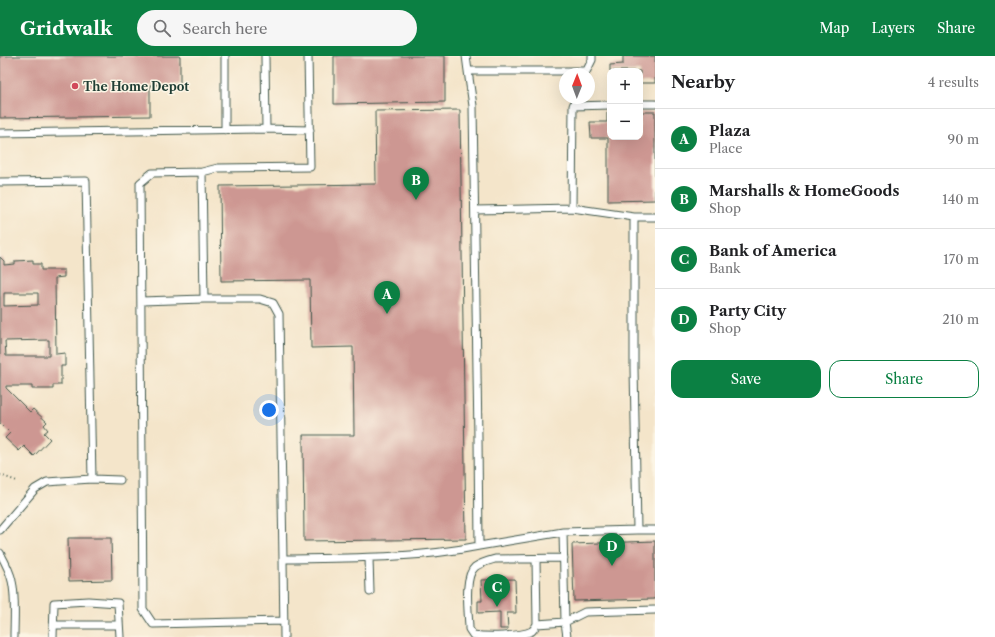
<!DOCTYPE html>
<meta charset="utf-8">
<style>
body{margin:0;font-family:"Libre Caslon Text",serif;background:#f6f6f6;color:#202124}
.controls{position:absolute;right:12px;top:12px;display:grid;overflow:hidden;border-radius:8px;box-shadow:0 4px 16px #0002}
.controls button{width:36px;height:36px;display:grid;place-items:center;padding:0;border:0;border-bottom:1px solid #e0e0e0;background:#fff;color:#202124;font:20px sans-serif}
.compass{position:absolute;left:559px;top:12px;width:36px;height:36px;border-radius:50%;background:#fff;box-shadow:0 4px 16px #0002;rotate:1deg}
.you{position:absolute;left:269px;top:354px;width:14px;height:14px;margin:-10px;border:3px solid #fff;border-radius:50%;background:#1a73e8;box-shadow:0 0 0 6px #1a73e833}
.badge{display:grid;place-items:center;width:26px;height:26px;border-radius:50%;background:#0b8043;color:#fff;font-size:13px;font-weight:700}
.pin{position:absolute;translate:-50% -33px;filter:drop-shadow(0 1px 2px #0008)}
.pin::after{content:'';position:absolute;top:21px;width:14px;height:12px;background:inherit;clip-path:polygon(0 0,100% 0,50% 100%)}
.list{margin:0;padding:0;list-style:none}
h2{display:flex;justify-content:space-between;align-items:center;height:52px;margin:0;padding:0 16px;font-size:17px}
h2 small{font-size:13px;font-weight:400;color:#757577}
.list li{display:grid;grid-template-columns:26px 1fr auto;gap:12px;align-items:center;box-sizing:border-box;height:60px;padding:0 16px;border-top:1px solid #e0e0e0}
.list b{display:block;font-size:15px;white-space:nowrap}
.list p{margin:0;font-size:13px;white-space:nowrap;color:#757577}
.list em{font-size:13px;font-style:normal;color:#757577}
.actions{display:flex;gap:8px;padding:12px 16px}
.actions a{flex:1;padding:9px 0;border:1px solid #0b8043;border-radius:12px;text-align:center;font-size:14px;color:#0b8043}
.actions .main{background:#0b8043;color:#fff}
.icon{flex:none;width:22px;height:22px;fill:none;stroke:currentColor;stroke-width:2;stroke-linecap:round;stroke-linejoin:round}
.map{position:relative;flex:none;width:655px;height:581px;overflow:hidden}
header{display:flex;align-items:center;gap:24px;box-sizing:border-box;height:56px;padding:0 20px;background:#0b8043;color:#fff}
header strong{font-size:19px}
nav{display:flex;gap:22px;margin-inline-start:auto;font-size:14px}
.search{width:280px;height:36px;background:#f6f6f6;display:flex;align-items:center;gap:10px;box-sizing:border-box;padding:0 14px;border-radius:22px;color:#757577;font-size:15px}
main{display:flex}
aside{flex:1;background:#fff}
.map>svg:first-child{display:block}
</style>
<header>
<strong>Gridwalk</strong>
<div class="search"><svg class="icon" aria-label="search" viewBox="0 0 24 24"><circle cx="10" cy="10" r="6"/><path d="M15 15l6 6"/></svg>Search here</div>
<nav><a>Map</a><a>Layers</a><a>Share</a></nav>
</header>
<main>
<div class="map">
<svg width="655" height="581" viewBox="0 0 655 581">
<rect width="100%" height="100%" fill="#fcf5e5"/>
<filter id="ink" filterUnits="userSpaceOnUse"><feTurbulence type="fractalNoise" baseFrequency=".025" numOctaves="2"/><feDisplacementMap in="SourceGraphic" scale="8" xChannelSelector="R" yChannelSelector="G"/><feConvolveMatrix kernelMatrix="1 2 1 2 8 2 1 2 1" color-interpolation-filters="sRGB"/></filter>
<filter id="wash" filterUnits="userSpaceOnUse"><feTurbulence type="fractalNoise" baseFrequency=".012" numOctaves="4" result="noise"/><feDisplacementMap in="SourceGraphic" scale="16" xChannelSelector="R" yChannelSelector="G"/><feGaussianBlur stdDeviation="0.9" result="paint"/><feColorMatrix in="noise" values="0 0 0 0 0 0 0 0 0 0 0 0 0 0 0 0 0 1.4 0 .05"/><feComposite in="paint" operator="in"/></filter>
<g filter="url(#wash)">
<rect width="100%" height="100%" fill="#f4e5ca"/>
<g id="blocks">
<path fill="#cd9792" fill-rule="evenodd" d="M0,0H180V28L150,29V60L0,62Z
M334,0H445V46L334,48Z
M623,0H655V27H640V15H610V9L623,8Z
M460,54L466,483L304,485L303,379H354L353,291L311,292L310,224L221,225L220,130L376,128L375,55Z
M607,56H610V81H640V56H655V144L608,145V82H591L590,66H607Z
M0,201L4,205V209L15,208V205L33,204V208H41V214H64V221L55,222L56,298L65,297V310H61V329H53V333H32V330H6V332L30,356L33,353L47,366L44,369L48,374L44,377L50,383L34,400L24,390L19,395L5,382L10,377L0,367ZM4,237H38V249L4,250ZM49,284V300H6L5,285Z
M68,482H111L112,524L69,525Z
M655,485V543L574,545L572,488Z
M515,523L516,557H507L508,573H500V556L478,557V545H482L481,524Z"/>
</g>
</g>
<g filter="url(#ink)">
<use href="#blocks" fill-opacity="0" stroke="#3f564a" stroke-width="1"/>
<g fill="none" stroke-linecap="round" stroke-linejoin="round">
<defs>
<path id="lane" d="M225,0V74
M265,0L266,73L310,74
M466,0L468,15H586
M468,15L473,50L478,382L479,490L563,476L637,474
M585,18L592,4V0
M576,42L573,50L572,152L634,161V312L637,474H655
M640,48H655
M573,50L610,49
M0,77L266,73
M202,116L152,117L140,127L143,553L153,568L284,565
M0,126L86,125L92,423
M475,154L572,152
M634,161H655
M141,245L204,243
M0,474L35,433L47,426L61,425L92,423L120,424
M563,476L565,566L567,581
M0,497C5,506 10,515 12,525C16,541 14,564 14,581
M369,502L370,536
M283,503L279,258L273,247L260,243H204L202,116L218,112L310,111L308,0
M536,503L537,568L565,566L585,556L655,554
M537,568C536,570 534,573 532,575C520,581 486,581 473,579L469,573C469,559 463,521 475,511C480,507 488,505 495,503L564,502
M53,569H119
M53,581L54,547L88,545L118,547L120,581
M284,581L283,503C348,502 414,503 479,490"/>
</defs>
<use href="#lane" stroke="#3f564a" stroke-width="9"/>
<path stroke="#3f564a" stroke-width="2" stroke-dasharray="1 3" stroke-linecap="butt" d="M0,419L17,425"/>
<use href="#lane" stroke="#fff" stroke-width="7"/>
</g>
</g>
<circle fill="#d1495b" stroke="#fcf5e5" stroke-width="1.5" cx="75" cy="30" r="4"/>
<g text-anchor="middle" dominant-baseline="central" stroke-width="3" stroke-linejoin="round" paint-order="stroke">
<g font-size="12" font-weight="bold" fill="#1f3d34" stroke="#fcf5e5" text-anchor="start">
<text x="83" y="30">The Home Depot</text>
</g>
</g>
</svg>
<div class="controls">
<button>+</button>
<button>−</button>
</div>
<svg class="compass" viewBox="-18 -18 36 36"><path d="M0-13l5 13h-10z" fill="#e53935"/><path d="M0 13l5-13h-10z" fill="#757577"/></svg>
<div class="you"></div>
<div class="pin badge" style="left:387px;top:258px">A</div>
<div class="pin badge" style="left:416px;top:144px">B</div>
<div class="pin badge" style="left:497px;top:551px">C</div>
<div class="pin badge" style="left:612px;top:510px">D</div>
</div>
<aside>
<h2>Nearby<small>4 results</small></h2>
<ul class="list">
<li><span class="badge">A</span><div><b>Plaza</b><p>Place</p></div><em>90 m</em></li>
<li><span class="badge">B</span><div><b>Marshalls &amp; HomeGoods</b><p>Shop</p></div><em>140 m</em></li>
<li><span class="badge">C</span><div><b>Bank of America</b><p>Bank</p></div><em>170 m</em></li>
<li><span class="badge">D</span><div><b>Party City</b><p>Shop</p></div><em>210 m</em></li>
</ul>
<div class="actions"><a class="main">Save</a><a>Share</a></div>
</aside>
</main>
